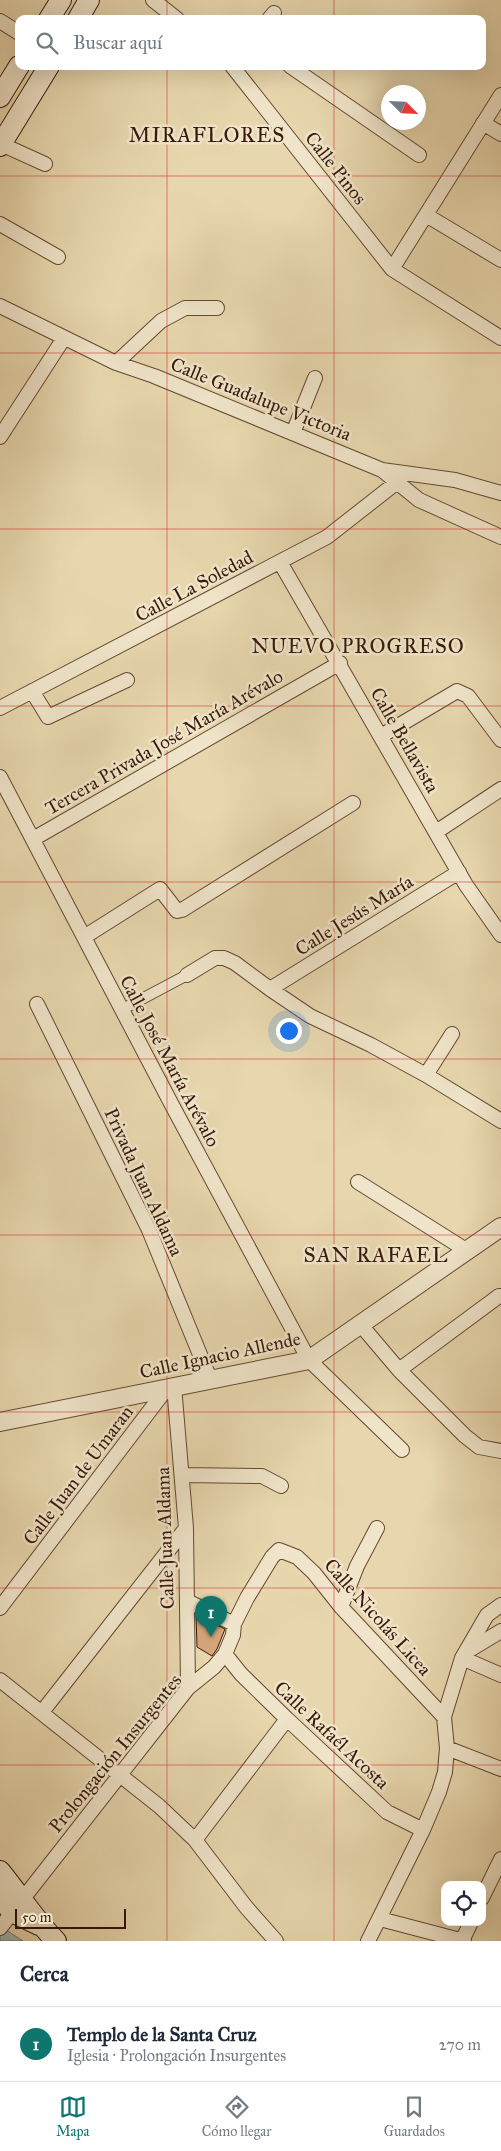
<!DOCTYPE html>
<html lang="es">
<meta charset="utf-8">
<style>
body{margin:0;font-family:"IM FELL Great Primer",serif;background:#f2f2f3;color:#1f2937}
.controls{position:absolute;right:15px;bottom:15px;display:grid;overflow:hidden;border-radius:10px;box-shadow:0 5px 20px #0002}
.controls button{width:45px;height:45px;display:grid;place-items:center;padding:0;border:0;border-bottom:1px solid #e0e1e3;background:#fff;color:#1f2937;font:25px sans-serif}
.compass{position:absolute;left:381px;top:85px;width:45px;height:45px;border-radius:50%;background:#fff;box-shadow:0 5px 20px #0002;rotate:114deg}
.scale{position:absolute;left:15px;bottom:12px;width:111px;box-sizing:border-box;padding-left:5px;border:2px solid #38180a;border-top:0;font-size:14px;line-height:18px;white-space:nowrap;color:#38180a;-webkit-text-stroke:4px #f0e5ca;paint-order:stroke}
.you{position:absolute;left:288px;top:1030px;width:18px;height:18px;margin:-12px;border:4px solid #fff;border-radius:50%;background:#1a73e8;box-shadow:0 0 0 8px #1a73e833}
.badge{display:grid;place-items:center;width:32px;height:32px;border-radius:50%;background:#0f766e;color:#fff;font-size:16px;font-weight:700}
.pin{position:absolute;translate:-50% -41px;filter:drop-shadow(0 1px 2px #0008)}
.pin::after{content:'';position:absolute;top:26px;width:18px;height:15px;background:inherit;clip-path:polygon(0 0,100% 0,50% 100%)}
.list{margin:0;padding:0;list-style:none}
h2{display:flex;justify-content:space-between;align-items:center;height:65px;margin:0;padding:0 20px;font-size:21px}
h2 small{font-size:16px;font-weight:400;color:#747a83}
.list li{display:grid;grid-template-columns:32px 1fr auto;gap:15px;align-items:center;box-sizing:border-box;height:75px;padding:0 20px;border-top:1px solid #e0e1e3}
.list b{display:block;font-size:19px;white-space:nowrap}
.list p{margin:0;font-size:16px;white-space:nowrap;color:#747a83}
.list em{font-size:16px;font-style:normal;color:#747a83}
.icon{flex:none;width:28px;height:28px;fill:none;stroke:currentColor;stroke-width:2;stroke-linecap:round;stroke-linejoin:round}
.map{position:relative;flex:none;width:501px;height:1941px;overflow:hidden}
.search{position:absolute;background:#fff;box-shadow:0 5px 20px #0002;left:15px;right:15px;top:15px;height:55px;display:flex;align-items:center;gap:12px;box-sizing:border-box;padding:0 18px;border-radius:10px;color:#747a83;font-size:19px}
.sheet{height:140px;background:#fff}
nav{display:flex;justify-content:space-around;align-items:center;box-sizing:border-box;height:70px;border-top:1px solid #e0e1e3;background:#fff;font-size:14px;color:#747a83}
nav a{display:grid;justify-items:center;gap:2px}
nav .on{color:#0f766e}
.map>svg:first-child{display:block}
</style>
<div class="map">
<svg width="501" height="1941" viewBox="0 0 501 1941">
<rect width="100%" height="100%" fill="#e8d7ae"/>
<filter id="stains"><feTurbulence type="fractalNoise" baseFrequency=".004" numOctaves="4"/><feColorMatrix values="0 0 0 0 .2 0 0 0 0 .09 0 0 0 0 .02 0 0 0 .5 -.17"/></filter>
<radialGradient id="worn" r=".72"><stop offset=".6" stop-color="#630" stop-opacity="0"/><stop offset="1" stop-color="#630" stop-opacity=".3"/></radialGradient>
<path fill="#9cb7b6" stroke="#747771" d="M0,1926L23,1941H0Z"/>
<path fill="#d5a57a" stroke="#38180a" d="M196,1615L225,1629L217,1649L212,1656L197,1647Z"/>
<g fill="none" stroke-linecap="round" stroke-linejoin="round">
<defs>
<path id="pedestrian" d="M123,1009L187,975"/>
<path id="minor" d="M153,0L177,19
M269,19L274,13
M0,21L19,33
M232,66L392,269L501,338
M290,66L419,155
M483,123L501,134
M1,144L45,164
M426,215L501,260
M0,224L58,257
M392,269L501,95
M0,306L116,363L154,376L382,470L419,500L501,537
M116,363L161,321L185,308H217
M293,433L315,378
M0,437L64,338
M382,470L455,480L501,493
M280,562L466,885L501,935
M32,691L48,717L127,680
M0,708L327,537L396,483
M381,736L457,691L468,696L501,740
M0,777L173,1107L309,1360L402,1450
M436,832L501,789
M33,839L340,663
M84,937L160,889L177,911L182,910L353,803
M187,975L215,958H224L235,963L270,989L310,1016L371,1045L426,1075L501,1121
M270,989L459,872
M37,1004L149,1230L210,1379
M426,1075L452,1034
M358,1182L466,1250
M360,1324L399,1370L465,1436L479,1447L501,1451
M399,1370L499,1296H501
M174,1386L186,1528L188,1688
M183,1475L262,1476L281,1486
M187,1601L234,1624
M341,1607L357,1566L377,1528
M0,1608L167,1388
M468,1651L501,1631
M225,1654L241,1674L287,1719L387,1812L423,1830
M462,1658L501,1675
M0,1680L159,1806L195,1840L246,1907L276,1941
M42,1712L186,1528
M447,1748L501,1769
M195,1840L287,1719
M482,1898L501,1859
M380,1919L464,1941
M0,1928L188,1688L214,1667L225,1654L233,1635L234,1624L247,1598L272,1557L279,1550L297,1557L314,1573L341,1607L444,1717
M368,1941L423,1830L439,1792L445,1772L447,1748L444,1717L462,1658L487,1615L501,1605
M462,1941L471,1922"/>
<path id="tertiary" d="M0,1422L309,1360L501,1227"/>
<path id="secondary" d="M49,19L61,0
M78,19L89,0
M0,97L19,66
M0,146L49,66
M0,1871C19,1894 35,1920 56,1941
M0,1897L12,1912L39,1925"/>
</defs>
<use href="#pedestrian" stroke="#644833" stroke-width="12"/>
<use href="#minor" stroke="#644833" stroke-width="16"/>
<use href="#tertiary" stroke="#644833" stroke-width="20"/>
<use href="#secondary" stroke="#38180a" stroke-width="22"/>
<use href="#pedestrian" stroke="#f0e5ca" stroke-width="10"/>
<use href="#minor" stroke="#f0e5ca" stroke-width="14"/>
<use href="#tertiary" stroke="#f0e5ca" stroke-width="18"/>
<use href="#secondary" stroke="#f0e5ca" stroke-width="20"/>
</g>
<path fill="none" stroke="#d62828" stroke-width="1" stroke-opacity="0.55" d="M167,0V19M334,0V19M167,66V1941M334,66V1941M0,176H501M0,353H501M0,529H501M0,706H501M0,882H501M0,1059H501M0,1235H501M0,1412H501M0,1588H501M0,1765H501"/>
<g text-anchor="middle" dominant-baseline="central" stroke-width="5" stroke-linejoin="round" paint-order="stroke">
<g font-size="19" fill="#38180a" stroke="#f0e5ca">
<text transform="translate(336 168) rotate(52)">Calle Pinos</text>
<text transform="translate(261 399) rotate(22)">Calle Guadalupe Victoria</text>
<text transform="translate(194 586) rotate(-28)">Calle La Soledad</text>
<text transform="translate(405 740) rotate(60)">Calle Bellavista</text>
<text transform="translate(164 742) rotate(-30)">Tercera Privada José María Arévalo</text>
<text transform="translate(354 915) rotate(-32)">Calle Jesús María</text>
<text transform="translate(170 1061) rotate(62)">Calle José María Arévalo</text>
<text transform="translate(144 1182) rotate(65)">Privada Juan Aldama</text>
<text transform="translate(220 1355) rotate(-12)">Calle Ignacio Allende</text>
<text transform="translate(78 1475) rotate(-53)">Calle Juan de Umaran</text>
<text transform="translate(165 1538) rotate(-92)">Calle Juan Aldama</text>
<text transform="translate(378 1617) rotate(48)">Calle Nicolás Licea</text>
<text transform="translate(332 1735) rotate(43)">Calle Rafaél Acosta</text>
<text transform="translate(115 1753) rotate(-51)">Prolongación Insurgentes</text>
</g>
<g font-size="21" letter-spacing="1" fill="#38180a" stroke="#f0e5ca">
<text x="207" y="135">MIRAFLORES</text>
<text x="358" y="646">NUEVO PROGRESO</text>
<text x="376" y="1255">SAN RAFAEL</text>
</g>
</g>
<rect width="100%" height="100%" filter="url(#stains)"/>
<rect width="100%" height="100%" fill="url(#worn)"/>
</svg>
<div class="controls">
<button><svg class="icon" aria-label="locate" viewBox="0 0 24 24"><circle cx="12" cy="12" r="6"/><path d="M12 2v4M12 18v4M2 12h4M18 12h4"/></svg></button>
</div>
<svg class="compass" viewBox="-18 -18 36 36"><path d="M0-13l5 13h-10z" fill="#e53935"/><path d="M0 13l5-13h-10z" fill="#747a83"/></svg>
<div class="scale">50 m</div>
<div class="you"></div>
<div class="pin badge" style="left:211px;top:1637px">1</div>
<div class="search"><svg class="icon" aria-label="search" viewBox="0 0 24 24"><circle cx="10" cy="10" r="6"/><path d="M15 15l6 6"/></svg>Buscar aquí</div>
</div>
<section class="sheet">
<h2>Cerca<small></small></h2>
<ul class="list">
<li><span class="badge">1</span><div><b>Templo de la Santa Cruz</b><p>Iglesia · Prolongación Insurgentes</p></div><em>270 m</em></li>
</ul>
</section>
<nav>
<a class="on"><svg class="icon" aria-label="map" viewBox="0 0 24 24"><path d="M3 6l6-2 6 2 6-2v14l-6 2-6-2-6 2zM9 4v14M15 6v14"/></svg>Mapa</a>
<a><svg class="icon" aria-label="directions" viewBox="0 0 24 24"><path d="M12 3l9 9-9 9-9-9zM9 14v-3h6M13 9l2 2-2 2"/></svg>Cómo llegar</a>
<a><svg class="icon" aria-label="saved" viewBox="0 0 24 24"><path d="M7 4h10v16l-5-4-5 4z"/></svg>Guardados</a>
</nav>
